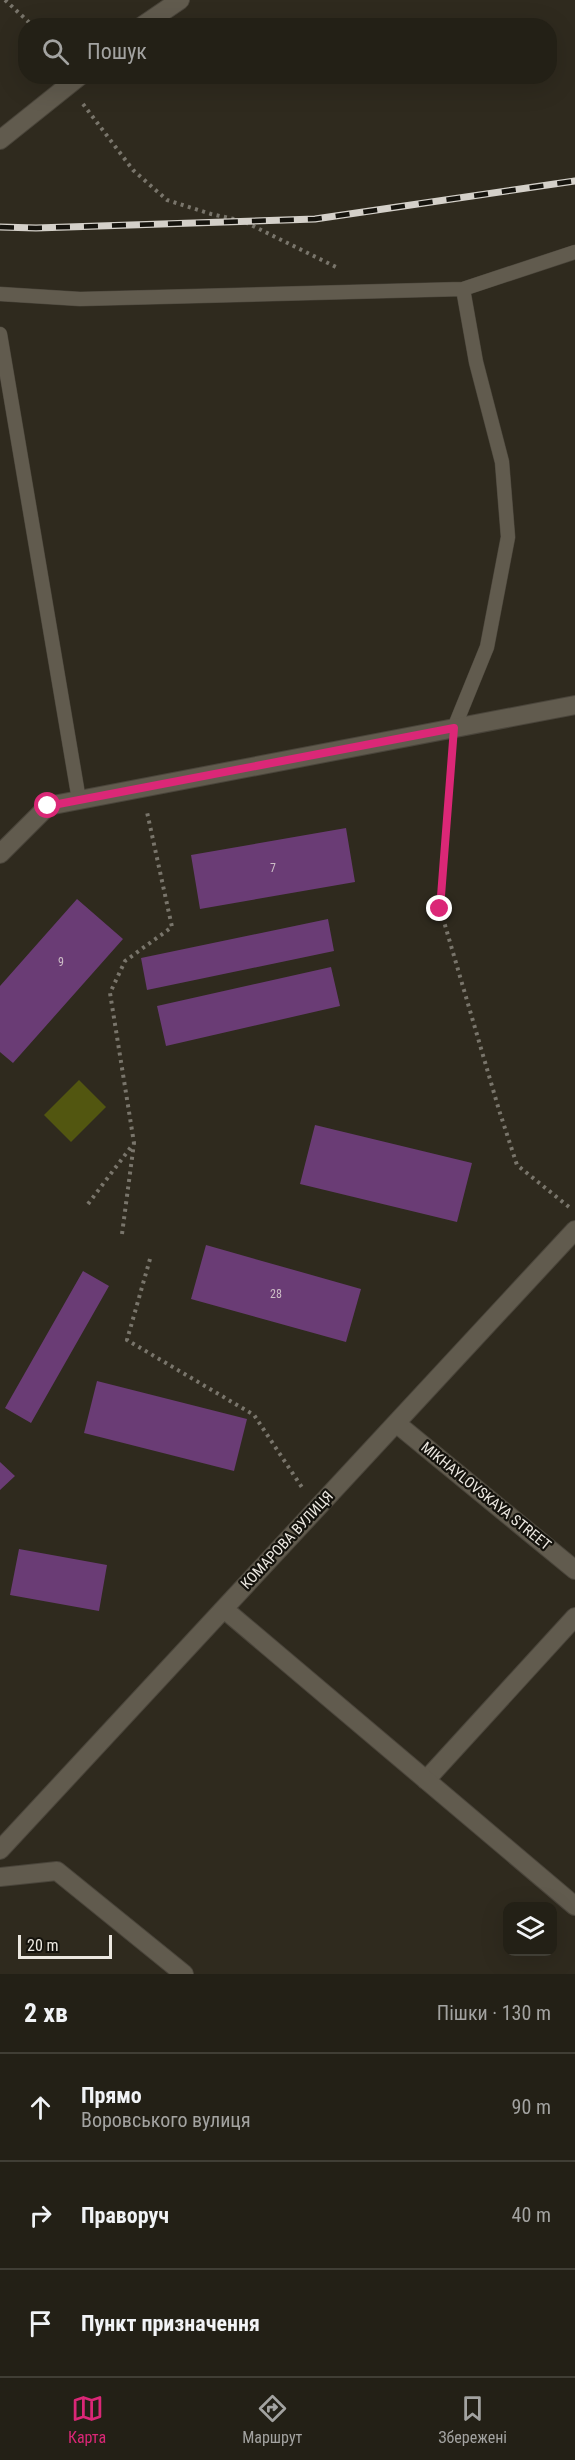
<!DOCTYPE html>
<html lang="uk">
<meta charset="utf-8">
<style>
body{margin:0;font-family:"Roboto Condensed",sans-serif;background:#2b281f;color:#f1f3f6}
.controls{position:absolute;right:18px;bottom:18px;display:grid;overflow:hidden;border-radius:12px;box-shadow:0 6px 24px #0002}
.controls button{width:54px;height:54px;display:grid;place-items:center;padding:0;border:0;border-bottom:2px solid #403e35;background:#232016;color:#f1f3f6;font:30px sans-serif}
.scale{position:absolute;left:18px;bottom:15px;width:94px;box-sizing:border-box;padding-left:6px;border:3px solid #ece8e1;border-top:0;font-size:16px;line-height:21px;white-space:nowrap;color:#ece8e1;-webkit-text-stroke:4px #15130d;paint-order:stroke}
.stop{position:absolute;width:18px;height:18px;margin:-14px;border:4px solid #db2777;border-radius:50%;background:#fff}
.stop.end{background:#db2777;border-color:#fff;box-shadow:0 2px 6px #0008}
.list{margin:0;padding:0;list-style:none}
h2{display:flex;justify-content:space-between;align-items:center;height:78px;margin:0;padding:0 24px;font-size:26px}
h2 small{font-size:20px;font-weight:400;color:#a3a3a1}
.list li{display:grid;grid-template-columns:39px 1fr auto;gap:18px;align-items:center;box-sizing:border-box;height:108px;padding:0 24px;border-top:2px solid #403e35}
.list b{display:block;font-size:22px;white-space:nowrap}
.list p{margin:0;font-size:20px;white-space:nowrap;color:#a3a3a1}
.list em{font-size:20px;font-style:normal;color:#a3a3a1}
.icon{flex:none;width:33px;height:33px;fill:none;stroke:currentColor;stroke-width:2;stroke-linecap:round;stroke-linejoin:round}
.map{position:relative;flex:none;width:575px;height:1974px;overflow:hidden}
.search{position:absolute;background:#232016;box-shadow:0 6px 24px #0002;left:18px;right:18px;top:18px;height:66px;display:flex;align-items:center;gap:15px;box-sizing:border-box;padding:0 21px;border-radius:24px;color:#a3a3a1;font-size:22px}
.sheet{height:402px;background:#232016}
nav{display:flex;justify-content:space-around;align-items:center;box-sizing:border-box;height:84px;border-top:2px solid #403e35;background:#232016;font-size:16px;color:#a3a3a1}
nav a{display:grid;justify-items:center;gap:3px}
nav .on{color:#db2777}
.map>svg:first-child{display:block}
</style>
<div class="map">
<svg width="575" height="1974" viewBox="0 0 575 1974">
<rect width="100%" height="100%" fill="#2f2a1e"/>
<path fill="#525610" d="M79,1080L106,1107L71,1142L44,1115Z"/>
<path fill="#6a3c75" d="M346,828L355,882L200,909L191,855Z
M77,899L123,939L13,1063L0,1052V986Z
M328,919L334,951L147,990L141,958Z
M331,967L340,1006L166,1046L157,1006Z
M315,1125L472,1163L457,1222L300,1184Z
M206,1245L361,1289L346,1342L191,1299Z
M83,1271L109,1286L31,1423L5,1408Z
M97,1381L247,1419L234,1471L84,1433Z
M0,1462L15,1476L0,1490Z
M19,1549L107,1565L99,1611L10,1595Z"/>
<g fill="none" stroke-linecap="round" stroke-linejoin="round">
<defs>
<path id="service" d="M0,294L80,299L463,289
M0,334L79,800
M454,728L487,647L508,537L502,462L476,362L463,289L575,252"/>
<path id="pedestrian" d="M426,1780L575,1617"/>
<path id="minor" d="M142,26L180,0
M0,140L80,76
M0,854L48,806L575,705
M396,1423L575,1570
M224,1609L575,1906
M0,1850L575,1230"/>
<path id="tertiary" d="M0,1877L57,1871L184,1974"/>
</defs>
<use href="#service" stroke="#4a453b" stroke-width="15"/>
<use href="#pedestrian" stroke="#4a453b" stroke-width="20"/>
<use href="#minor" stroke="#4a453b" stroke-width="20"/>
<use href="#tertiary" stroke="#4a453b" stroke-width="20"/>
<path stroke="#79756b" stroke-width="4" stroke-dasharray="3 4.5" stroke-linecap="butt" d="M5,0L33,26
M83,104L133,170L167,200L211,214L243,221L338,268
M452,753L440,908L499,1110L517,1165L569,1207
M88,1204L134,1143L110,993L125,961L172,927L147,812
M122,1234L134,1143
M150,1259L127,1340L254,1415L303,1489"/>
<use href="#service" stroke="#615b4e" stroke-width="14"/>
<use href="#pedestrian" stroke="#615b4e" stroke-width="18"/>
<use href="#minor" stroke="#615b4e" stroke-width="18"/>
<use href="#tertiary" stroke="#615b4e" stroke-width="18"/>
<defs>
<path id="rail" d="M0,227L36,228L315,219L575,181"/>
</defs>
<use href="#rail" stroke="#d4d0c9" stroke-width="7"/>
<use href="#rail" stroke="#15130d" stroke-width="4.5" stroke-dasharray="14" stroke-linecap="butt"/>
</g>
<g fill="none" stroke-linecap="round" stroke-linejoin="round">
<path stroke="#db2777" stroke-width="8" d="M48,806L454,728L440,909"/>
</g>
<g text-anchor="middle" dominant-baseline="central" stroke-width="4.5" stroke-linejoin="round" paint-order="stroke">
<g font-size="12" fill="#ccbdc6">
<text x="273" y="868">7</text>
<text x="61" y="962">9</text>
<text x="276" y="1294">28</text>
</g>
<g font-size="15" fill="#ece8e1" stroke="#15130d">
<text transform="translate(486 1496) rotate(39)">MIKHAYLOVSKAYA STREET</text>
<text transform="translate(287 1540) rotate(-47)">КОМАРОВА ВУЛИЦЯ</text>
</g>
</g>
</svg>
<div class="controls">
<button><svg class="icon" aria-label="layers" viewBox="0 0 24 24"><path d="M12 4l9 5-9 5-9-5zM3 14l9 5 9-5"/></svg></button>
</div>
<div class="scale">20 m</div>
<div class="stop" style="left:48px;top:806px"></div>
<div class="stop end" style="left:440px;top:909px"></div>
<div class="search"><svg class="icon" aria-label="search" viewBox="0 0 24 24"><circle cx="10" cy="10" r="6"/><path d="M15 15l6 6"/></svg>Пошук</div>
</div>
<section class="sheet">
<h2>2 хв<small>Пішки · 130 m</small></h2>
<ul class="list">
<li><svg class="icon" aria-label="ahead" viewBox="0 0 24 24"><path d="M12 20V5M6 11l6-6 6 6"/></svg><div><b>Прямо</b><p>Воровського вулиця</p></div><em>90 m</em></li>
<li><svg class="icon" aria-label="right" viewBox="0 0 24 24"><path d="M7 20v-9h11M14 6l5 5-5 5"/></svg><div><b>Праворуч</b></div><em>40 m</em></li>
<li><svg class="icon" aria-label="arrive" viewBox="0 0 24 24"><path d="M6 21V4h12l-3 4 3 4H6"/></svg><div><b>Пункт призначення</b></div></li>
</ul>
</section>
<nav>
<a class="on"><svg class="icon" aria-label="map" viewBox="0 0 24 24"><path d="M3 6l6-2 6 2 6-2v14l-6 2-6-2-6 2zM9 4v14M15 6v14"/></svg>Карта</a>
<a><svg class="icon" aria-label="directions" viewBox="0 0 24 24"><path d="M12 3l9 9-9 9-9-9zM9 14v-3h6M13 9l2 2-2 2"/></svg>Маршрут</a>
<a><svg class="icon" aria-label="saved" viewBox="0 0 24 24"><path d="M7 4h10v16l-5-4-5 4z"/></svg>Збережені</a>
</nav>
